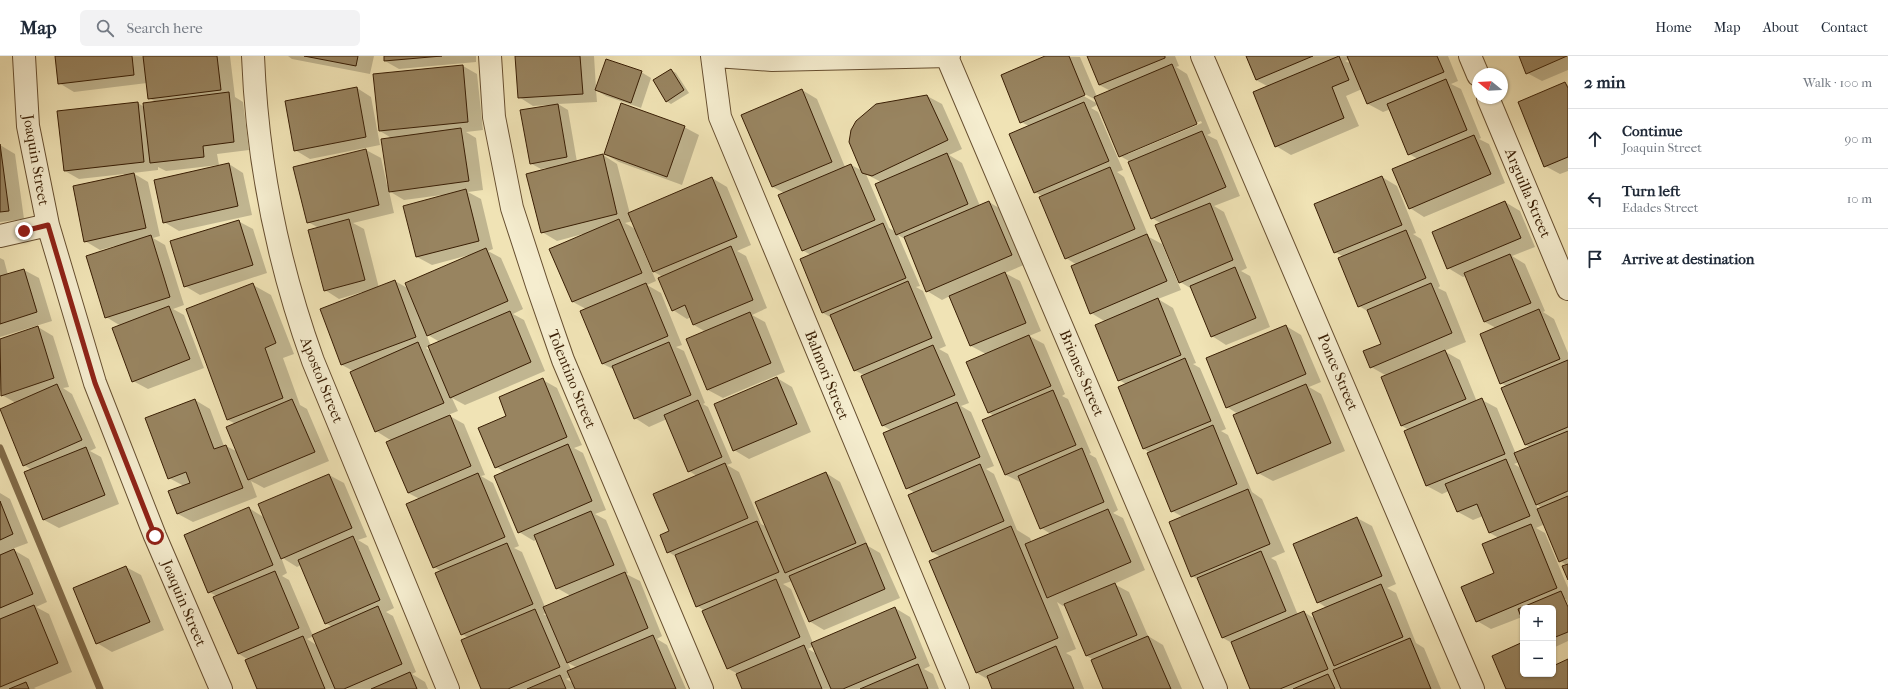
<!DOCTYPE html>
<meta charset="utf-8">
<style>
body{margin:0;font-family:"IM FELL French Canon",serif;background:#f2f2f3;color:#1f2937}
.controls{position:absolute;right:12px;bottom:12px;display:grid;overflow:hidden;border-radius:6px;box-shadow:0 1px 3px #0004}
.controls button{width:36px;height:36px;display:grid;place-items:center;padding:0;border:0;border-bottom:1px solid #e0e1e3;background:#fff;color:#1f2937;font:20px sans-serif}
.compass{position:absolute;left:1472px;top:12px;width:36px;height:36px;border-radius:50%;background:#fff;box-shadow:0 1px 3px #0004;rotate:288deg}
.stop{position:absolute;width:12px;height:12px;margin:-9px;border:3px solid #8f2418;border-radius:50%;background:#fff}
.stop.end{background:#8f2418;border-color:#fff;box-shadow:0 1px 4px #0008}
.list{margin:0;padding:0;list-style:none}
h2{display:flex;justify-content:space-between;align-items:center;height:52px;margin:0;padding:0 16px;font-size:17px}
h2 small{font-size:13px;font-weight:400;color:#747a83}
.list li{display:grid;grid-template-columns:26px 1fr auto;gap:12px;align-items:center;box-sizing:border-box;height:60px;padding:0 16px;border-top:1px solid #e0e1e3}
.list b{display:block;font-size:15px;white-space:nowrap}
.list p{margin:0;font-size:13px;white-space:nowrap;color:#747a83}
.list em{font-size:13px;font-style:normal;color:#747a83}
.icon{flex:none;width:22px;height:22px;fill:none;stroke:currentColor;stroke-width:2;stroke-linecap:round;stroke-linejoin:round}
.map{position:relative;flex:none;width:1568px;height:633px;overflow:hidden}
header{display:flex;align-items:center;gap:24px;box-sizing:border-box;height:56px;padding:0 20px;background:#fff;border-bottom:1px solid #e0e1e3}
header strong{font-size:19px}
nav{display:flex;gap:22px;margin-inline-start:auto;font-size:14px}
.search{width:280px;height:36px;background:#f2f2f3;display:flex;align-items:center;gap:10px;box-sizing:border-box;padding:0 14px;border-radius:6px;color:#747a83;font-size:15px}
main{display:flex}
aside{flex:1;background:#fff}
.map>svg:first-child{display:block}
</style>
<header>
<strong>Map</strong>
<div class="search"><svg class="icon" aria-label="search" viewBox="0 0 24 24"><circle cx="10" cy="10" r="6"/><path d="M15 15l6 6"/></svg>Search here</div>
<nav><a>Home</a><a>Map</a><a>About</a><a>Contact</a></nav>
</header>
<main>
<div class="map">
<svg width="1568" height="633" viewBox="0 0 1568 633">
<rect width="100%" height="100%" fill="#f0e3b5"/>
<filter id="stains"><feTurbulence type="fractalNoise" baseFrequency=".005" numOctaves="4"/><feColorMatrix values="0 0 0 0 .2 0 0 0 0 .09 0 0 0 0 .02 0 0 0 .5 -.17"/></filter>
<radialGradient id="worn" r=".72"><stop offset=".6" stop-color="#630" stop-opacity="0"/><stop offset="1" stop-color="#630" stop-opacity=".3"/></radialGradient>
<path fill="#0003" fill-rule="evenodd" d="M56,0H230L235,41L243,46L249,94L217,98L219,109L166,115L158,111V114L133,117L148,126L160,180L153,182L165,189L184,249L173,253L184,259L204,312L148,333L133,325L121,270L106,261L115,190L100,194L85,185L124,118L79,123L65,115L138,47L144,51L156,46L149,42L147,27L74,36L59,27Z
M288,0H374L370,18L292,3Z
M385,0H476V6L399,13L385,5Z
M516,0H594L596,32L641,16L651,22L641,52L606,40L596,34L597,46L558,48L568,54L577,106L603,99L617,108L630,158L712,122L727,131L751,189L737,195L746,200L767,252L752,259L765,266L785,316L723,342L708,334L687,284L706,276L694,269L691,261L687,263L673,254L663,221L654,216L640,181L638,182L656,225L647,229L661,237L682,289L676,291L684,295L705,347L703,348L708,351L732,407L727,409L739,416L761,468L767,471L826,417L840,426L868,490L880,497L900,542L824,574L809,565L792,525L783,528L791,533L813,587L895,552L910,561L930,610L924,613L933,618L939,633H743L738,618L727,612L705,555L697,550L677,501L668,496L670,475L697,420L689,415L667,363L649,371L635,362L615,314L603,308L581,255L586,253L573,246L583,178L557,185L542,176L547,114L546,112L541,113L530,107L549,49L533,50L519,41ZM633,165L637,174L625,167ZM814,590L817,598L808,593Z
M1048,0L1080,1L1097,41L1111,35L1099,29L1088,0H1175L1179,10L1176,11L1187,18L1211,77L1207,79L1217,84L1240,140L1214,150L1224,156L1247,212L1241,215L1250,220L1270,271L1226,289L1212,280L1192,233L1180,226L1162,168L1152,162L1129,105L1120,100L1099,48L1091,52L1098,56L1123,114L1117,116L1124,121L1149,181L1162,188L1181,234L1158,243L1173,252L1196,307L1193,308L1200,312L1226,373L1221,375L1228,379L1252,436L1262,443L1285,496L1271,502L1276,505L1298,559L1304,556L1315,563L1327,552L1318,546L1357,462L1372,470L1396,528L1387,532L1396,537L1416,587L1424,592L1441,633H1251L1232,587L1223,582L1199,524L1192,520L1183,461L1172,455L1151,397L1144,393L1119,331L1126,328L1119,324L1106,266L1091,257L1077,209L1066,202L1042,140L1035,136L1029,70L1021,66ZM1081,36L1098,45V48L1080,38ZM1201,65L1202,67L1128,98V96Z
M1247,0H1448L1458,25L1451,28L1461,33L1481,82L1479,83L1489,88L1505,127L1424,161L1410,152L1418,103L1409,98L1391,53L1383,56L1368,48L1362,33L1346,40L1359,70L1291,99L1276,90L1269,31L1256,24ZM1350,3L1352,8L1345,5Z
M1520,0H1568V14L1542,25L1527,17Z
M463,10L477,18L483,74L466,76L476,82L483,134L468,136L481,143L493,193L488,195L501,202L523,253L513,258L524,264L545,315L465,349L452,342L458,355L448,359L464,368L485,419L481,420L493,427L519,490L514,492L522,496L545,551L571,540L557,532L537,483L534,485L519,476L505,416L496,411L507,360L543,324L557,332L582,389L574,392L583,397L606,454L595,458L606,464L628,517L626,518L640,525L662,580L657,583L667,589L686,633H482L469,582L462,578L442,516L434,511L420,443L408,437L392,385L376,375L353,315L342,309L362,238V236L339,243L325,234L319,172L308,166L366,94L381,102L387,129H389L393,83L380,75ZM389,135L404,144L442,139L417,201L432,209L469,199L409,233L395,225L379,232L364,173L353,167L394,157ZM426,278L440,286L431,290ZM429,290L431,295L426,292ZM547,557L549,561L543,558ZM568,607L578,612L572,615ZM571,621L573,627L566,623Z
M671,14L676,17L689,37L671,48L666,45Z
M1565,27L1568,29V115L1560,118L1545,110Z
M357,32L371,41L380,89L310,103L295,94Z
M802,34L817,43L845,111L851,109L863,115L927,40L942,48L962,93L949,99L962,107L980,150L989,146L1004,155L1026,208L1005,217L1020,225L1041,275L1029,280L1044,288L1065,338L1062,340L1068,343L1091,397L1089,398L1096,402L1118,454L1113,457L1123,462L1145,514L1114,528L1129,536L1148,580L1163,589L1182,633H1105L1094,604L1087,600L1065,549L1063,550L1057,546L1076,593L1066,597L1071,600L1084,633H993L989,624L977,617L941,501L932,496L915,437L907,432L892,375L882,369L864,319L854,314L832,262L823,257L801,203L811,199L802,194L784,137L773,131L743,60ZM866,118L881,126L896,176L889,172ZM898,179L905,183L927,235L942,244L950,240L971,290L986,298L988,356L994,360L1006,419L1022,427L1041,472L1051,478L1032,487L1030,482L1017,474L994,418L986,413L994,410L971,356L961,350L969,347L948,298L939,293L946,290L923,235L916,231L920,230Z
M684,71L699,79L682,129L619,106L605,98Z
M0,89L15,98L24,163L0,166Z
M229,108L243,117L252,159L179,175L164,166Z
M1382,121L1397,130L1416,177L1413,178L1421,183L1440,230L1438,232L1446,236L1466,286L1444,295L1460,304L1477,346L1482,344L1497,352L1516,398L1531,392L1526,389L1506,330L1501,327L1496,272L1485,266L1466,220L1463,221L1448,212L1505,146L1520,155L1535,191L1512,200L1525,208L1545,255L1543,256L1554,263L1568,297V521L1567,509L1560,505L1545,468L1536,472L1545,477L1568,532V549L1566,543H1563L1568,554V585L1553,592V552H1523V564L1522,561L1491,573L1477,565L1496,518L1499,482L1490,477L1483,460L1473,464L1458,456L1449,435L1442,438L1427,430L1405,376L1409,374L1402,370L1382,322L1387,320L1371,311L1382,288L1369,256L1359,250L1344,201L1335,196ZM1519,406L1522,413L1514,408ZM1536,448L1542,452L1538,453Z
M238,165L253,173L267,217L200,239L185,230Z
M0,202L4,204L8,219L24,214L39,222L52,265L0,281Z
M253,229L271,239L294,298L283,302L300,349L307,353L329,405L264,432L251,425L257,441L193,466L178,458L184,430L169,422L195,344L210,353L224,390H226L238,396L236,368L228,364Z
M1286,270L1301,279L1321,326L1309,331L1321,338L1345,395L1273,425L1258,417L1238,358L1227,351Z
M38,271L53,280L69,331L63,332L72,338L96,392L90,395L101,401L119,448L59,472L44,464L32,414L24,409L16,347L2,339L0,334V284Z
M777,322L792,331L811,376L749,403L734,394Z
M329,419L344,427L367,481L358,484L368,490L394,552L386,556L393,560L416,616L412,618L425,626L428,633H258L249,604L239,598L217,540L209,536L249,452L265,462ZM281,501L297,511L301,509L325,567L333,571L313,580L289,524L282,520L287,517ZM314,580L318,590L307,583Z
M0,437L10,443L28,487L12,493L29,503L47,546L36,551L49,558L72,616L34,632L36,633H0Z
M126,511L141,519L164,574L112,596L97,587L75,532Z"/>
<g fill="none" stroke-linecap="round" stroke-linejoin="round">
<path stroke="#826c4a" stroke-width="7" d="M0,392L100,633"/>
</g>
<path fill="#988460" stroke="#391e04" d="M55,0H132L134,19L58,28Z
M143,0H217L221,34L148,43Z
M304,0H358L356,10Z
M384,0H442L384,5Z
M515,0H580L583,38L518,42Z
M1045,0H1069L1085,39L1020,67L1001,19Z
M1087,0H1165V2L1099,29Z
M1246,0H1313L1256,24Z
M1339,0L1349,24L1332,31L1344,62L1275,91L1253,36Z
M1347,0H1437L1444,16L1367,48Z
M1519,0H1567L1526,18Z
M606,3L642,15L631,47L595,34Z
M1172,8L1197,68L1119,101L1094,41Z
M463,9L468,66L379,75L373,18Z
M671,13L684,34L666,46L653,24Z
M1446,23L1467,74L1408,99L1387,48Z
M1565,26L1568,32V101L1544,111L1518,46Z
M357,31L366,81L294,95L285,45Z
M802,33L832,106L772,131L741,59Z
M229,36L234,86L203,90L204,101L150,107L143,47Z
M927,39L948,84L872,120L862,117L849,86L851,74L856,65L876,48Z
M138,46L144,106L64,115L57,55Z
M1084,46L1109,105L1034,137L1009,78Z
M621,47L685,70L667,121L604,98Z
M558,48L567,101L530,108L520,54Z
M461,72L469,125L389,136L381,83Z
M1202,75L1226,131L1151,163L1128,106Z
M1474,79L1491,118L1409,153L1392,113Z
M0,88L9,155L0,156Z
M366,93L379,149L307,167L293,111Z
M947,97L968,148L896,179L875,128Z
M603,98L617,158L541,177L526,118Z
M229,107L238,150L163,167L154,124Z
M851,108L875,164L802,195L778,139Z
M1110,111L1135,173L1065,203L1039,141Z
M134,117L146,172L84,186L73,130Z
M1382,120L1402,169L1334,197L1314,148Z
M712,121L737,181L653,216L628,157Z
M466,133L479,185L416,201L403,150Z
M989,145L1012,199L926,236L904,181Z
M1505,145L1521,182L1447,213L1432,176Z
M1210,147L1233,204L1179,227L1155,169Z
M349,163L365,224L324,235L308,174Z
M619,163L642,217L572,246L549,193Z
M239,164L253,209L184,231L170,185Z
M883,167L906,222L822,257L800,203Z
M1406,174L1426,222L1358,251L1338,202Z
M1147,178L1167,225L1090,258L1071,210Z
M151,179L170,241L105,262L86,200Z
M731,190L753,244L693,269L685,249L672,255L658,222Z
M486,192L508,245L427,280L405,227Z
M1510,198L1531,247L1484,266L1464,217Z
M1235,211L1256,262L1211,281L1190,230Z
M24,213L37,256L0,268V220Z
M1005,216L1026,267L970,290L949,240Z
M395,224L416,281L341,309L320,253Z
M908,225L932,282L854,315L830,259Z
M253,227L276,287L265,292L283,342L227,364L186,253Z
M646,227L668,280L602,308L580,255Z
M1431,227L1452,277L1370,312L1363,295L1381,288L1367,254Z
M1158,242L1181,299L1118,325L1095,269Z
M169,250L190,303L132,326L112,272Z
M1539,253L1560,303L1500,328L1480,278Z
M510,255L531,306L450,342L428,290Z
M750,256L771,307L707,334L686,283Z
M1286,269L1306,318L1226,352L1206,302Z
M38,270L54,322L1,340L0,283Z
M1029,279L1051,330L988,357L966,306Z
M418,286L444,347L375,376L350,316Z
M669,286L691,339L634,363L612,310Z
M933,289L955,339L882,370L861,320Z
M1445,294L1466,343L1401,370L1381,321Z
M1185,302L1211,365L1143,393L1118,331Z
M1568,304V371L1525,389L1501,332Z
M777,321L797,368L733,395L714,348Z
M543,322L567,381L495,412L478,372L506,360L499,341Z
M57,328L82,384L23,410L0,353Z
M1306,328L1331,387L1257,418L1233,359Z
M1053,334L1076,389L1005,419L982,364Z
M1482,342L1505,398L1426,430L1404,375Z
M195,343L214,393L226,389L243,432L177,458L168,435L190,427L186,416L168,423L145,362Z
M292,343L315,396L248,424L226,371Z
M698,344L722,401L688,416L664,359Z
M957,346L980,401L906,433L883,377Z
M450,359L471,410L408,437L386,386Z
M1213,369L1237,428L1171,456L1147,397Z
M1568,375V435L1536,449L1514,397Z
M568,388L592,445L518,477L494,420Z
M86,391L105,439L43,464L24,416Z
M1082,392L1104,446L1040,473L1018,420Z
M1506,403L1530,460L1489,477L1477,448L1457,456L1445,428Z
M725,407L748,462L667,497L660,479L669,475L653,438Z
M980,408L1004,465L932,496L908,439Z
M826,416L856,487L785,517L755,446Z
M478,417L505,481L433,512L406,448Z
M329,418L352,472L281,503L258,448Z
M1248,433L1270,488L1191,521L1169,466Z
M1568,440V502L1559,506L1537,453Z
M0,445L13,478L0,484Z
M249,451L273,509L208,537L184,479Z
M1108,453L1131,506L1047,542L1025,488Z
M591,455L614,509L556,533L534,479Z
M1357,461L1382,520L1317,547L1293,488Z
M757,465L779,516L696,551L675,499Z
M1531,468L1557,532L1476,566L1461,531L1494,517L1482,488Z
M1011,470L1058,582L976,617L929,505Z
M353,480L380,544L325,568L298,504Z
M507,487L533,548L461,579L435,517Z
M866,487L885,533L809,566L789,520Z
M14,493L33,538L0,552V499Z
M1261,495L1286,555L1222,582L1197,522Z
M1568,508V524L1562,510Z
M126,510L150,566L96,588L73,532Z
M275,515L299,572L238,598L213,541Z
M625,516L648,572L567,607L543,551Z
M776,523L800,581L727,613L702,555Z
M1115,527L1137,579L1086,600L1064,548Z
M1381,528L1403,581L1334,610L1312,557Z
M1561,535L1568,551V576L1553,582V552H1523V566L1518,553Z
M34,549L58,607L0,631V563Z
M378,550L402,608L344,633H335L312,579Z
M895,551L916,602L843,633H831L811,587Z
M535,553L560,611L508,633H481L461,584Z
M1304,555L1328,613L1280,633H1250L1231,586Z
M653,579L676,633H575L567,615Z
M303,580L325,633H257L245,604Z
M1148,580L1171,633H1103L1091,604Z
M1410,582L1431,633H1341L1333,614Z
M1523,586V618H1553V610L1568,603V633H1506L1492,600Z
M804,589L822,633H742L736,618Z
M1056,590L1074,633H992L987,620Z
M918,608L928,633H860Z
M410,616L417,633H371Z
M1328,618L1335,633H1293Z
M560,619L566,633H527Z
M26,626L29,633H9Z"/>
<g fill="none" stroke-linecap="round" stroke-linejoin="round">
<defs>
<path id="minor" d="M24,0L28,70L48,169L95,327L155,480L221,633
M253,0C257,103 278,208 313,305L448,633
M490,0L494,61L512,152L537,229L563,304L702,633
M712,0L720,61L958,633
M716,0L772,4L949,0
M1202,0L1473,633
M1470,0L1478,19
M947,1L1216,633
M1488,42L1568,233
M0,180L48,169"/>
</defs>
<use href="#minor" stroke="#674f30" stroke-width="24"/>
<use href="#minor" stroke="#f5edcf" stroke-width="22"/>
</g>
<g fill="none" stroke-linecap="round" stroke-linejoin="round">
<path stroke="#8f2418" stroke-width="5" d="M24,175L48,169L95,327L155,480"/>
</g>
<g text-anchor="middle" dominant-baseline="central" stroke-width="3" stroke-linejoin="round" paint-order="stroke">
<g font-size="15" fill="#391e04" stroke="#f5edcf">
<text transform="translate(36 104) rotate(80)">Joaquin Street</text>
<text transform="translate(1528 137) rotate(67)">Arguilla Street</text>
<text transform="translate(1338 316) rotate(67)">Ponce Street</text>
<text transform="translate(1082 317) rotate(67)">Briones Street</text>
<text transform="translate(827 319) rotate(68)">Balmori Street</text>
<text transform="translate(572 323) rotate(68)">Tolentino Street</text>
<text transform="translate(322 324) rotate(68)">Apostol Street</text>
<text transform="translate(184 547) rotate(67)">Joaquin Street</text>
</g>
</g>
<rect width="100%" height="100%" filter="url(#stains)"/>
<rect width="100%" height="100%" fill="url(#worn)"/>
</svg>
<div class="controls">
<button>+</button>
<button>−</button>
</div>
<svg class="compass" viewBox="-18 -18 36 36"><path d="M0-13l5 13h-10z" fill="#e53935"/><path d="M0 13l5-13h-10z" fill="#747a83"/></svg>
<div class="stop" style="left:155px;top:480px"></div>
<div class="stop end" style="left:24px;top:175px"></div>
</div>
<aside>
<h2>2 min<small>Walk · 100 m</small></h2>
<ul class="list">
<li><svg class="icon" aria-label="ahead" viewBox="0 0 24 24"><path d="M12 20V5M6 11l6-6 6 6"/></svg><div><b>Continue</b><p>Joaquin Street</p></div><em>90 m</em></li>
<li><svg class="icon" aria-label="left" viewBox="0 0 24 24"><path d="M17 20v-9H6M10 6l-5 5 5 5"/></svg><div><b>Turn left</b><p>Edades Street</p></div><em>10 m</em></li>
<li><svg class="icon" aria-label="arrive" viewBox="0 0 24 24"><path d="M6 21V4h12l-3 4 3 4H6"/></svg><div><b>Arrive at destination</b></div></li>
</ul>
</aside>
</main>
